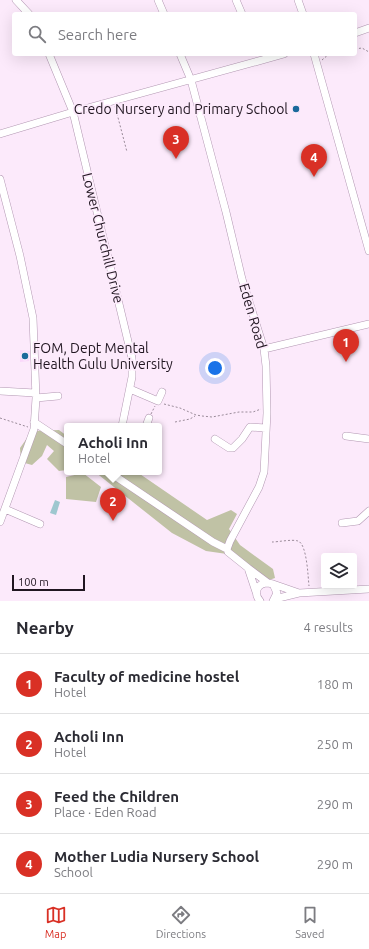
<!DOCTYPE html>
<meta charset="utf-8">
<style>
body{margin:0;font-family:Ubuntu,sans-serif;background:#f7f7f7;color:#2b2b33}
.controls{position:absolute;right:12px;bottom:12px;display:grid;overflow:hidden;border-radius:4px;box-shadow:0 4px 16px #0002}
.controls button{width:36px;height:36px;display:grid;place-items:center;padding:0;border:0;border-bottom:1px solid #e1e1e2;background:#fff;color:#2b2b33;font:20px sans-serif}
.scale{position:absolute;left:12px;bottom:10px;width:73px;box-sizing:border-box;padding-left:4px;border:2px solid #211621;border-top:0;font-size:11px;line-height:14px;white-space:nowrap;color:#211621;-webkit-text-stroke:3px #fceafb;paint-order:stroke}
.you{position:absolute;left:215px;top:368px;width:14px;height:14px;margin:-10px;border:3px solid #fff;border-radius:50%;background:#1a73e8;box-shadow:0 0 0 6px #1a73e833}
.badge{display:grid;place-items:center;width:26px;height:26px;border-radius:50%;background:#d93025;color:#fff;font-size:13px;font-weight:700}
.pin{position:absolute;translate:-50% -33px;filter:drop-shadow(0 1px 2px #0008)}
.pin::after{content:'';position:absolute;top:21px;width:14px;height:12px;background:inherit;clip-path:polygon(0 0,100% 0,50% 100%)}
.popup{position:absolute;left:64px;top:423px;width:98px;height:52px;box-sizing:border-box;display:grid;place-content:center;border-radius:4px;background:#fff;filter:drop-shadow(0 1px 3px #0005);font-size:13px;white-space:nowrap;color:#7c7c81}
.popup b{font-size:15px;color:#2b2b33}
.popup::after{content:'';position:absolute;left:50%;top:100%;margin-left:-8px;border:8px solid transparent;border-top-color:#fff}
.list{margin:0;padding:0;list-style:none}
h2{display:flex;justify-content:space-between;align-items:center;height:52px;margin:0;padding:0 16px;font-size:17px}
h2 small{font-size:13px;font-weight:400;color:#7c7c81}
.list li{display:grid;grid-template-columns:26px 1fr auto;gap:12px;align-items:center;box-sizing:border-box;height:60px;padding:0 16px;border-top:1px solid #e1e1e2}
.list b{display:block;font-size:15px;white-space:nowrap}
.list p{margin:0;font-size:13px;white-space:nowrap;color:#7c7c81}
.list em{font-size:13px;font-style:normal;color:#7c7c81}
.icon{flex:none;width:22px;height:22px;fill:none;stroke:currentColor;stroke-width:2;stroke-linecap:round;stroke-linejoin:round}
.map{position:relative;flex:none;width:369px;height:601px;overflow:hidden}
.search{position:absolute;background:#fff;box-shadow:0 4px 16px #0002;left:12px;right:12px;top:12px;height:44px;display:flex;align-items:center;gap:10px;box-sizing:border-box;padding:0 14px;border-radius:4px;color:#7c7c81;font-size:15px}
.sheet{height:292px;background:#fff}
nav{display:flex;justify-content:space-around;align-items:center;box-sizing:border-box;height:56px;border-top:1px solid #e1e1e2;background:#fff;font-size:11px;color:#7c7c81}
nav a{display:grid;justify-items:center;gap:2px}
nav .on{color:#d93025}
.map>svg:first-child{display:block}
</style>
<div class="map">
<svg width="369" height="601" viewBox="0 0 369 601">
<rect width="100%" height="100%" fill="#fceafb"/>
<path fill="#fad8fa" d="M20,350L30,351L29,361L20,362Z"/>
<path fill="#c0c2a5" d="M59,430L67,436V470L59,471L47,459L54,451L47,445L42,456L32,465L21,462L20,448L32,431Z
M95,472H137L207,520L231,510L237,514L229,529L240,545L273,569L275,578L269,580L234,555L206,551L172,533Z
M83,473L101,487L96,502L66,499V477Z"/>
<path fill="#9ec7cf" d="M55,500L60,502L56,515L50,513Z"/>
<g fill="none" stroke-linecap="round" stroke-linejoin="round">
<defs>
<path id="minor" d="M16,0L29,14
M158,0L164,14
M236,0L242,14
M298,0L303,14
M355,33L369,28
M49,54L73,112L132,358V377L122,426
M180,54L191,80L226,212L242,279L264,349L266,366L267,413L264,472L259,487L230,541L227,549L228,552L248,568L268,583L273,584L277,593L273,601
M314,54L369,251
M0,134L73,112L284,54
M0,179L20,256L33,318L36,398L34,429L0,522
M264,349L369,324
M130,389L158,401L162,392
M0,391L35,393
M36,398L58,396
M34,422L67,444
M146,426L149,418
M346,436L369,439
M215,439L229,448H233L242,439L250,427L266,428
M109,472L213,542L227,549
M5,509L40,524
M342,523L358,521L369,511
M248,568L256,592
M273,584L299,593
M275,599L299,593L369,589
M260,601C253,593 257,583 268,583"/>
</defs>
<use href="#minor" stroke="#b297b2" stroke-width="8"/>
<path stroke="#9a8b99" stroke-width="1" stroke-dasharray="2 2" stroke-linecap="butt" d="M355,49L362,48L369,52
M322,60L329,54
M115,106L127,152
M164,404L180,408L196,415L202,416L212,417L239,412H253L261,409
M151,414L155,406
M0,418L28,427
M175,422L190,419L195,416
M272,542C278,542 292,539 298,541C307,544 308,577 309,586"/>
<use href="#minor" stroke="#fff" stroke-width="7"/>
</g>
<g fill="#1a699b" stroke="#fceafb" stroke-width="1.5">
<circle cx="296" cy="109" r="4"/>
<circle cx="25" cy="356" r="4"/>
</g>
<g text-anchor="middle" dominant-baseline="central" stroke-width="3.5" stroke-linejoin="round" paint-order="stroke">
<g font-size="14" fill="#211621" stroke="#fceafb" text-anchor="end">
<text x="288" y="109">Credo Nursery and Primary School</text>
<text x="33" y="348" text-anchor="start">FOM, Dept Mental<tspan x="33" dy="16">Health Gulu University</tspan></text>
</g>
<g font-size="14" fill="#211621" stroke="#fceafb">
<text transform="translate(103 238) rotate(76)">Lower Churchill Drive</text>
<text transform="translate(253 316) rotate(74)">Eden Road</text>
</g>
</g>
</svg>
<div class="controls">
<button><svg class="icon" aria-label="layers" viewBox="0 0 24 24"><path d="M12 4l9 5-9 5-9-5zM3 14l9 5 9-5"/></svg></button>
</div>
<div class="scale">100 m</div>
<div class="you"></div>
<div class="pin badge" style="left:346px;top:362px">1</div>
<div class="pin badge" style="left:113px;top:521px">2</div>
<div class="popup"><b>Acholi Inn</b>Hotel</div>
<div class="pin badge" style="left:176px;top:159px">3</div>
<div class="pin badge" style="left:314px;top:177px">4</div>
<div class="search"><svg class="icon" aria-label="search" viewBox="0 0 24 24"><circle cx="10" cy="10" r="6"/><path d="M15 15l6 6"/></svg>Search here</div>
</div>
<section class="sheet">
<h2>Nearby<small>4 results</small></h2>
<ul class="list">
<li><span class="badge">1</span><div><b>Faculty of medicine hostel</b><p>Hotel</p></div><em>180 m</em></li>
<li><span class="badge">2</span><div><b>Acholi Inn</b><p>Hotel</p></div><em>250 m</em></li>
<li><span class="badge">3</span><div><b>Feed the Children</b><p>Place · Eden Road</p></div><em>290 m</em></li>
<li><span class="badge">4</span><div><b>Mother Ludia Nursery School</b><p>School</p></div><em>290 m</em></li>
</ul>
</section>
<nav>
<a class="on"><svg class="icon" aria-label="map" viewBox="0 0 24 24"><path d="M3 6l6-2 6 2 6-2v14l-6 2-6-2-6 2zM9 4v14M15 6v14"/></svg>Map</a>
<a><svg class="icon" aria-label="directions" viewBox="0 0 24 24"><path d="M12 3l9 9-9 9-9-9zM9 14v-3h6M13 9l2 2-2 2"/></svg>Directions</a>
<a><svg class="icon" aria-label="saved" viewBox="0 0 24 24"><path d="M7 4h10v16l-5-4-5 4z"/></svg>Saved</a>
</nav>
